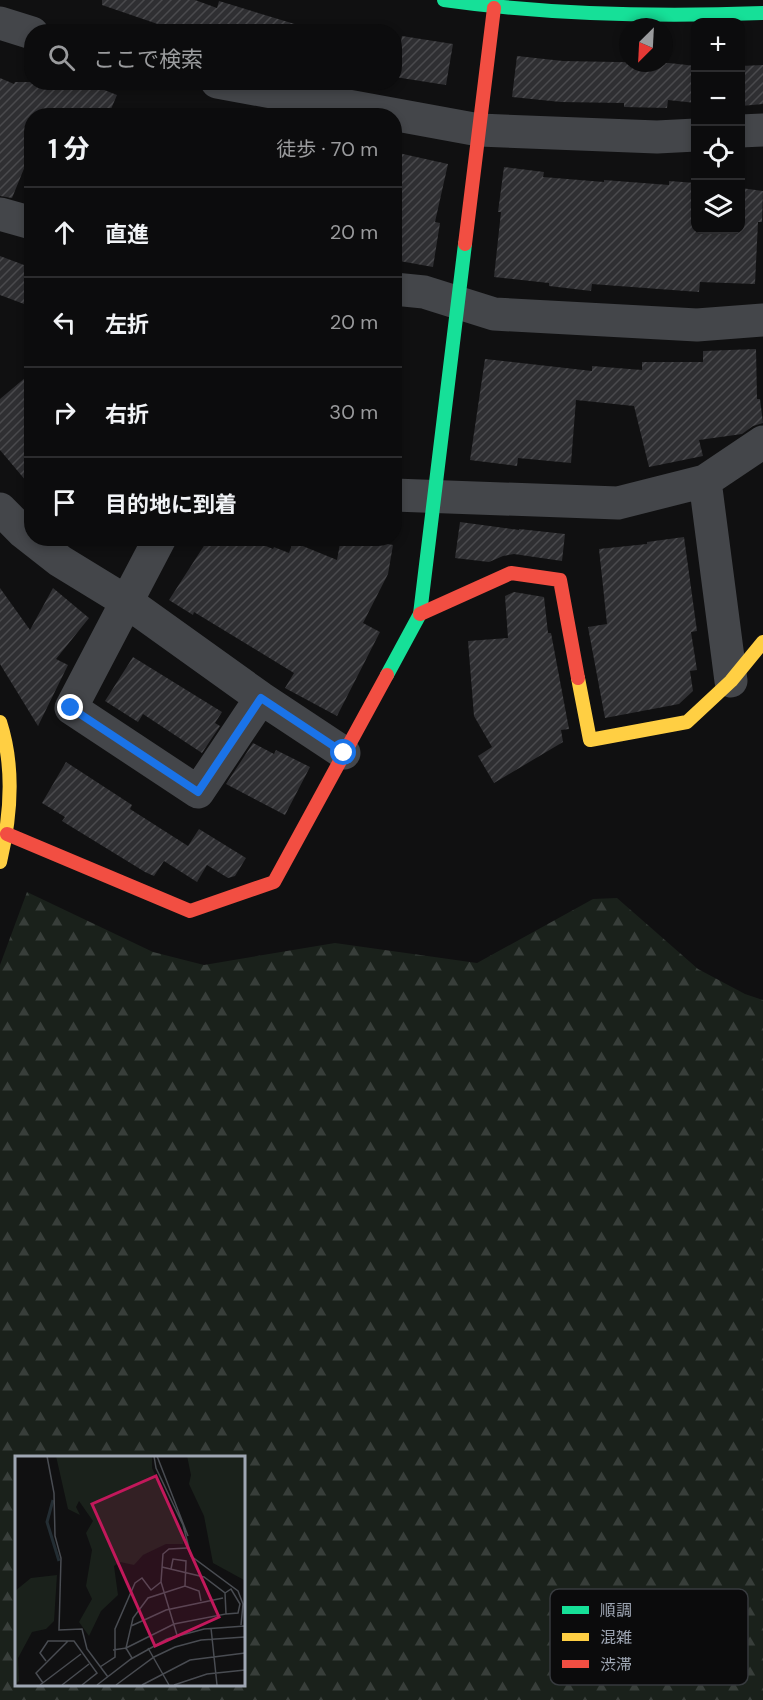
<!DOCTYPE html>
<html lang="ja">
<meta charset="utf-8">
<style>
body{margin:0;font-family:"DM Sans","Noto Sans JP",sans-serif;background:#1a1a1b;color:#f1f3f6}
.controls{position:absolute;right:18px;top:18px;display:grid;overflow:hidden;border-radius:12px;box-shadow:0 3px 9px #0003}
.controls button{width:54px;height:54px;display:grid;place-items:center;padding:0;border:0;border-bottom:2px solid #2c2c2e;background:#0c0c0d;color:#f1f3f6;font:30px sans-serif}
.compass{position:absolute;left:619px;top:18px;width:54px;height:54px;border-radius:50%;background:#0c0c0d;box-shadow:0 3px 9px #0003;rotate:204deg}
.stop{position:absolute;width:18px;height:18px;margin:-14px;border:4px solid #1a73e8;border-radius:50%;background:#fff}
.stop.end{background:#1a73e8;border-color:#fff;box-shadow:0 2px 6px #0008}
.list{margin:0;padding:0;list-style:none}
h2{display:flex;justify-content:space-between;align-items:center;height:78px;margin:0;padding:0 24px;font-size:26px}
h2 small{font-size:20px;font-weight:400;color:#9a9b9d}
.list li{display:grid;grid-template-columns:39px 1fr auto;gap:18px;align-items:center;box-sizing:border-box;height:90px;padding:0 24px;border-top:2px solid #2c2c2e}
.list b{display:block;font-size:22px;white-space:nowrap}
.list em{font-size:20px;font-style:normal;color:#9a9b9d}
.icon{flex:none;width:33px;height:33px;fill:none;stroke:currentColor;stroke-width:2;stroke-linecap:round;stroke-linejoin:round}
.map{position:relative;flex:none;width:763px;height:1700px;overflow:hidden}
.search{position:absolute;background:#0c0c0d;box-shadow:0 3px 9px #0003;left:24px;top:24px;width:378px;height:66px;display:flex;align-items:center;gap:15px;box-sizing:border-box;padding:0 21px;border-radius:24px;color:#9a9b9d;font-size:22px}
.panel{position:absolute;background:#0c0c0d;box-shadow:0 3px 9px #0003;left:24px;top:108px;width:378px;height:438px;border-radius:24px}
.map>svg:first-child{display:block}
</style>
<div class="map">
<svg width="763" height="1700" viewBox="0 0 763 1700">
<defs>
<pattern id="forest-firs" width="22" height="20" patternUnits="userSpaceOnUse" patternTransform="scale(1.5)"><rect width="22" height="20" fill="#1a211b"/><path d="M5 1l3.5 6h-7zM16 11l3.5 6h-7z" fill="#383e3a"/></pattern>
<pattern id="building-hatch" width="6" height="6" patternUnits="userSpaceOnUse" patternTransform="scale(1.5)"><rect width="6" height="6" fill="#2f2f32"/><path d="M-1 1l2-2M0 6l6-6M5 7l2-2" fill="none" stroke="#4a4a4d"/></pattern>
</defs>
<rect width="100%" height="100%" fill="#101011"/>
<path fill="url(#forest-firs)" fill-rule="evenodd" d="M27,892L153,952L204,965L335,943L477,963L593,899L617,898L698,969L745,994L763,1000V1700H0V965ZM16,1457H243V1684H16Z"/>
<path fill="url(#building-hatch)" d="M102,0H195L217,8L219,1L298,25L297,32H181L102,5Z
M402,36L453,44L446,85L395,77Z
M517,56L563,61L669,63L696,66V103L668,100L667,108L624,107V103L561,102L512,97Z
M763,65V104L741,106V66Z
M0,78L14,84L15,82H84L117,95L108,116H32V149L12,198L0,196Z
M394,152L448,164L435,222L440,223L433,267L394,260Z
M504,167L544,172L543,177L604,182V180L669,185V181L696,183V230H741V188L763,191L762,222H758L755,284L700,282L699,292L592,284L591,291L549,286V283L494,277L501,212H498Z
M0,256L32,268V307L0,295Z
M756,349L757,399H760L763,423L753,426L742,434L699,440L703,456L649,467L634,406L576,400L571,463L518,458L517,466L470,460L485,359L592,371V366L642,370V362H703V351Z
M32,372V488L0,450V399Z
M460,522L519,530V529L565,534L562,561L514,554L503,556L489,562L455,558Z
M684,537L697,631L691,632L697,670L690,671L693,691L679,704L605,718L588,627L607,624L599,549L647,544V542Z
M209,538H247L273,549L274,547L289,553L293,542L337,560L341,538H357L393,545L388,574L363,623L380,632L337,716L285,688L294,673L194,612L193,615L169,600Z
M0,588L30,630L53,588L89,618L56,659L68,665L38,726L0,664Z
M514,592L544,597L548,633H551L569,729L561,730L563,742L494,783L478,756L492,747L474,716L468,641L508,638L505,596Z
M133,657L222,712L215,723L220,726L202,753L143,714L138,722L105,701Z
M253,743L274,754L276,750L310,767L285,815L226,784Z
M66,762L132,805L130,809L188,846L199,829L246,858L235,876L228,878L207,865L197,882L164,861L154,876L145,872L62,821L65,817L42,803Z"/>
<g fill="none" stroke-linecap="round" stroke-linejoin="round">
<path stroke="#44464a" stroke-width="33" d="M0,23L32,33
M217,82L479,130L657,137L696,135
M740,131L763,130
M0,214L32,223
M394,289L424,292L494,314L697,325L763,320
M705,481L731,681
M394,495L618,503L705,481L763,442
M0,509L23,532L60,561L127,602L261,698L344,753
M160,538L71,708L198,792L261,698"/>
<path stroke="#16e098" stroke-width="14" d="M444,0C550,15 656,17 763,13
M387,675L420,614L465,244"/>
<path stroke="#ffcf43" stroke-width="14" d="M578,678L590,740L687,722L731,681L763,642
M0,722C15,768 11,816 0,862"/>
<path stroke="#f24e42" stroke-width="14" d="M465,244L494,8
M420,614L511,573L560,580L578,678
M7,834L190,911L274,882L387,675"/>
</g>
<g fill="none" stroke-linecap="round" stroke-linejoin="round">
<path stroke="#1a73e8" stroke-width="8" d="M71,708L198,792L261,698L344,753"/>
</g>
<g transform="translate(15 1456)">
<rect width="230" height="230" fill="#101011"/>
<path d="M41,0H137V12L168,77V88H151L128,99L119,109L105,106L99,110L103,139L86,155L74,180L64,166L77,143L71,130L77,94L71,77L78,65L64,45L61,51L65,59L53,53ZM172,0H229V124L198,107L189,60L174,28L176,19ZM42,119L39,165L31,173L17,176L3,202L4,225L0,229V135L16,122Z" fill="#1a211b"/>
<path fill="none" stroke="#232d33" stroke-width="3" d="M38,44L32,66L44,105"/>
<path fill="none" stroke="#494c52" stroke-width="1.5" d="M32,0L39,37L40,80L46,102L44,174L67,173L72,193L93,221M139,0L141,12L168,69L176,100L223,135L228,148L226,169M142,0L173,80M147,111L189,121L210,137L211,158L159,168L111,192L118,162L133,142L170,130L184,135L186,145M156,113L158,103L171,105L170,130M210,137L216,133L225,148L223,157L211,158M116,170L151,154L208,142M196,172L202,229M162,179L146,126L148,98L154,93L172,92M133,192L154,229M98,194L111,192L117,202M31,205L25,197L33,185H59L82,217L67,229M85,211L100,201V173L120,127L127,122L136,134L146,126M28,227L21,217L53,185M25,229L66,198M47,229L74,208M82,229L116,203L152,183L189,173L230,170M101,229L139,201L160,191L186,184L230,181M127,229L175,204L230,197M159,229L192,218L230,214"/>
<path fill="#c2185b" fill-opacity="0.15" stroke="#c2185b" stroke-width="3" d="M141,20L204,161L140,190L77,48Z"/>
<rect width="230" height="230" fill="none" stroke="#9fa7b4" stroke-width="3"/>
</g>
<rect x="550" y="1589" width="198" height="96" rx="9" fill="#0b0b0c" stroke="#373a3e" stroke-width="1.5"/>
<rect x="562" y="1606" width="27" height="8" fill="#16e098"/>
<rect x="562" y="1633" width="27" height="8" fill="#ffcf43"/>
<rect x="562" y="1660" width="27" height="8" fill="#f24e42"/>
<g font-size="16" fill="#9fa7b4">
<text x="600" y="1616">順調</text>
<text x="600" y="1643">混雑</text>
<text x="600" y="1670">渋滞</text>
</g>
</svg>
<div class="controls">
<button>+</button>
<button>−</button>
<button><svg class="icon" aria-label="locate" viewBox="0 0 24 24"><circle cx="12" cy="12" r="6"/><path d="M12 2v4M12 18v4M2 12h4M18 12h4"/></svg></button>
<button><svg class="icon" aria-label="layers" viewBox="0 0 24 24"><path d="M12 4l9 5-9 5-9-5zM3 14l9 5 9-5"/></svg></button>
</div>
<svg class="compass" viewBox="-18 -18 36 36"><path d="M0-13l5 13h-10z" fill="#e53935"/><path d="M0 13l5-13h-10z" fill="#9a9b9d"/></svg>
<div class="stop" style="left:344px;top:753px"></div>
<div class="stop end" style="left:71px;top:708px"></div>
<div class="search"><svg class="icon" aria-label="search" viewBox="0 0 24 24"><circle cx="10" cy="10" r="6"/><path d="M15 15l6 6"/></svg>ここで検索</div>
<section class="panel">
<h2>1 分<small>徒歩 · 70 m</small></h2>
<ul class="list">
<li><svg class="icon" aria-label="ahead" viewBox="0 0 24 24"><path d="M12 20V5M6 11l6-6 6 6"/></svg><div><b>直進</b></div><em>20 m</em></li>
<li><svg class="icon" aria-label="left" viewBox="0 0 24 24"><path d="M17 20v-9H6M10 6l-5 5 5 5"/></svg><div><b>左折</b></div><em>20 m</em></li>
<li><svg class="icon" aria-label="right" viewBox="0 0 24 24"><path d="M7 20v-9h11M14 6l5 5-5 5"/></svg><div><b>右折</b></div><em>30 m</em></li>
<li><svg class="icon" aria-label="arrive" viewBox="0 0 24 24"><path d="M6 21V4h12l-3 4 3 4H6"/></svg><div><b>目的地に到着</b></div></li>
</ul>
</section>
</div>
